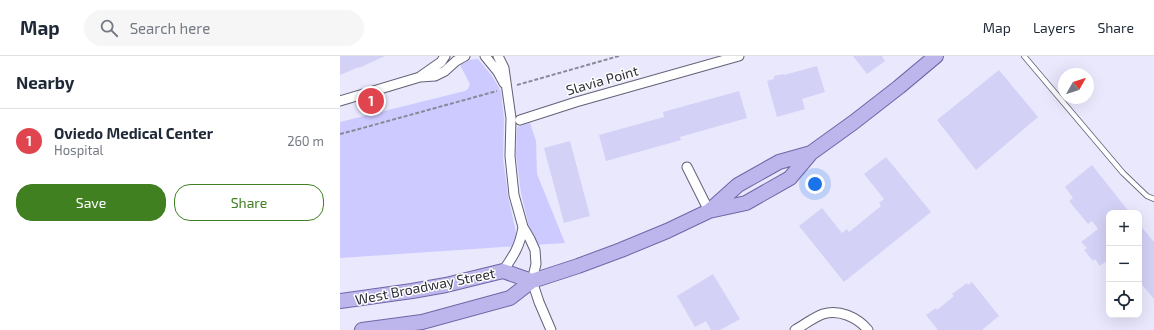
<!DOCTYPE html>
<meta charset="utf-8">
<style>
body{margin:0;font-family:"Exo 2",sans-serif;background:#f6f6f7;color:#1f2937}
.controls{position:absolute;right:12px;bottom:12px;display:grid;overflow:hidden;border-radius:8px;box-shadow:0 4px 16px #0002}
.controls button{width:36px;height:36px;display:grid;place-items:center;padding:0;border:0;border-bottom:1px solid #e0e1e3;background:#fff;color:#1f2937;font:20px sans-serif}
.compass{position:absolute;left:718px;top:12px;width:36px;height:36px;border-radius:50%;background:#fff;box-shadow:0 4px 16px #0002;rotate:51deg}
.you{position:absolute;left:475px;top:128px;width:14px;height:14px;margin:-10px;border:3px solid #fff;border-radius:50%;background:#1a73e8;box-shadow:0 0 0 6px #1a73e833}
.badge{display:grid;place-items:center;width:26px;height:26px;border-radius:50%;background:#408021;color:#fff;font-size:13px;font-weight:700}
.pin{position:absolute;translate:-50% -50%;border:2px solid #fff;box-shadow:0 1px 4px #0006}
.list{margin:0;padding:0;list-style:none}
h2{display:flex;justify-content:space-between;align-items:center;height:52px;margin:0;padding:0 16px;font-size:17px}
h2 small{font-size:13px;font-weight:400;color:#747a83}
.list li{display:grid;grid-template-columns:26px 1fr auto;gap:12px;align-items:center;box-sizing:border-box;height:64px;padding:0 16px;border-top:1px solid #e0e1e3}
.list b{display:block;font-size:15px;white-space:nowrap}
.list p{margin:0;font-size:13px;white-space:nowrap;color:#747a83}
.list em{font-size:13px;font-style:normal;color:#747a83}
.actions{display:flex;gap:8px;padding:12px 16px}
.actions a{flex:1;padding:9px 0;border:1px solid #408021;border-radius:16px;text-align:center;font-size:14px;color:#408021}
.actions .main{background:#408021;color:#fff}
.icon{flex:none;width:22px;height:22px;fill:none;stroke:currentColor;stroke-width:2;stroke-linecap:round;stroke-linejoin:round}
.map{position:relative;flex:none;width:814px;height:274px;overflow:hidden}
header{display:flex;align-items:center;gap:24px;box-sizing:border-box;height:56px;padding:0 20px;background:#fff;border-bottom:1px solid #e0e1e3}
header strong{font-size:19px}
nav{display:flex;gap:22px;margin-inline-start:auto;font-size:14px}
.search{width:280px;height:36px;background:#f6f6f7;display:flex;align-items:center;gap:10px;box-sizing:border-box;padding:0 14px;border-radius:22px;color:#747a83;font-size:15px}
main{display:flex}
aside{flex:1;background:#fff}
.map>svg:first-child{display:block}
</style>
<header>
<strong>Map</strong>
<div class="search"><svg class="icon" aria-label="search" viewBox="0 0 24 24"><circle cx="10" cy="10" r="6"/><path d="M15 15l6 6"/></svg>Search here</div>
<nav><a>Map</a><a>Layers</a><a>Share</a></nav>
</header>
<main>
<aside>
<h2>Nearby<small></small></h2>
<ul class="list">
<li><span class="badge" style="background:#e0444e">1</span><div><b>Oviedo Medical Center</b><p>Hospital</p></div><em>260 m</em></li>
</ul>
<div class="actions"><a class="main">Save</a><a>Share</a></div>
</aside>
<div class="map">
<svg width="814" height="274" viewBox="0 0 814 274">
<rect width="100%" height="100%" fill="#e9e8fd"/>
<path fill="#cdcaff" d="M138,3L152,20L161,35L164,63L163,102L168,140L179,190L0,202V66L125,35L128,33L130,28L120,9L129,4Z
M190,67L196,85L197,118L225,187L193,189L181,137L176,99L177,71Z"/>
<path fill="#d3d2f6" d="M0,0H45L19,12V11L0,19Z
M513,0H542L545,5L527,18Z
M477,10L485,36L462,43L465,53L437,61L427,25L434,23V20L443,18L444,19Z
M659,14L698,61L636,114L597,64Z
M399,35L407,62L340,81L341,84L266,105L259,79L324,61L323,56Z
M230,85L250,160L224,167L204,92Z
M546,101L591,156L504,226L459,170L482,152L502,177L507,173L509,176L541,150L539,147L544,143L524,118Z
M752,109L790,157H769V203L760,210L755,203L753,205L744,194L747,192L741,186L758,173L752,165L748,168L729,145L733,142L725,131Z
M799,168L814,186V243L799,225Z
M373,218L400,263L380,274H371L366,265L355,271L337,240Z
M632,226L659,260L642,274H598L586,259L596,252L597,254L614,240L612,238L627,227L628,229Z"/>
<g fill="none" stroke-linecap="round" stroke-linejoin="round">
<defs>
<path id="service" d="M684,0L783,117L807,140L814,143"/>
<path id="minor" d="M145,0L158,16L164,27
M158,0L164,12L171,62L170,100L174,139L183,171L190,183L195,194L196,208L192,225L199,246L211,274
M81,20L101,6L105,0
M0,45L80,21L95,20L105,15L116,5L125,0
M180,64L236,46L399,0
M347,111L369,155
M163,215C174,199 180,190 183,171
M455,274C464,269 474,261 483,258C499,253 517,261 528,274"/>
<path id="primary" d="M369,155L398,129L439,106L471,97
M0,245L72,235L106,229L163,215L192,225
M22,274L82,266L170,242L192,225L238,210L281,194L327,175L369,155L406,147L450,122L471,97L514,66L559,31L596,0"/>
</defs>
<use href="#service" stroke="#626177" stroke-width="6"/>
<use href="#minor" stroke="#626177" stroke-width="11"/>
<use href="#primary" stroke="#6e67a6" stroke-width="16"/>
<path stroke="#898998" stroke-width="2" stroke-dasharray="4 2" stroke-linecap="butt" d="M177,29L279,0
M0,78L19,73L157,35"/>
<use href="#service" stroke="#fff" stroke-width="4.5"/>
<use href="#minor" stroke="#fff" stroke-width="9"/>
<use href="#primary" stroke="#bcb6ed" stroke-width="14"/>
</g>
<g text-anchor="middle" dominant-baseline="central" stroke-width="3" stroke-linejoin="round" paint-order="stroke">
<g font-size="14" fill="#2e2e38" stroke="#fff">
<text transform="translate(262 24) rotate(-16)">Slavia Point</text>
<text transform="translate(85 230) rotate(-11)">West Broadway Street</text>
</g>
</g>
</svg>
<div class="controls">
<button>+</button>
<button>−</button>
<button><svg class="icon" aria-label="locate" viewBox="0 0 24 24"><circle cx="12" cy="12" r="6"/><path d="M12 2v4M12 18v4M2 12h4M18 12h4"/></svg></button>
</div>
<svg class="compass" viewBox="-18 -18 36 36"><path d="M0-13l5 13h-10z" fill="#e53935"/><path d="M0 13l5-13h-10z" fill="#747a83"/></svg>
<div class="you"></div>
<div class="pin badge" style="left:31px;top:45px;background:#e0444e">1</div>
</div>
</main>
